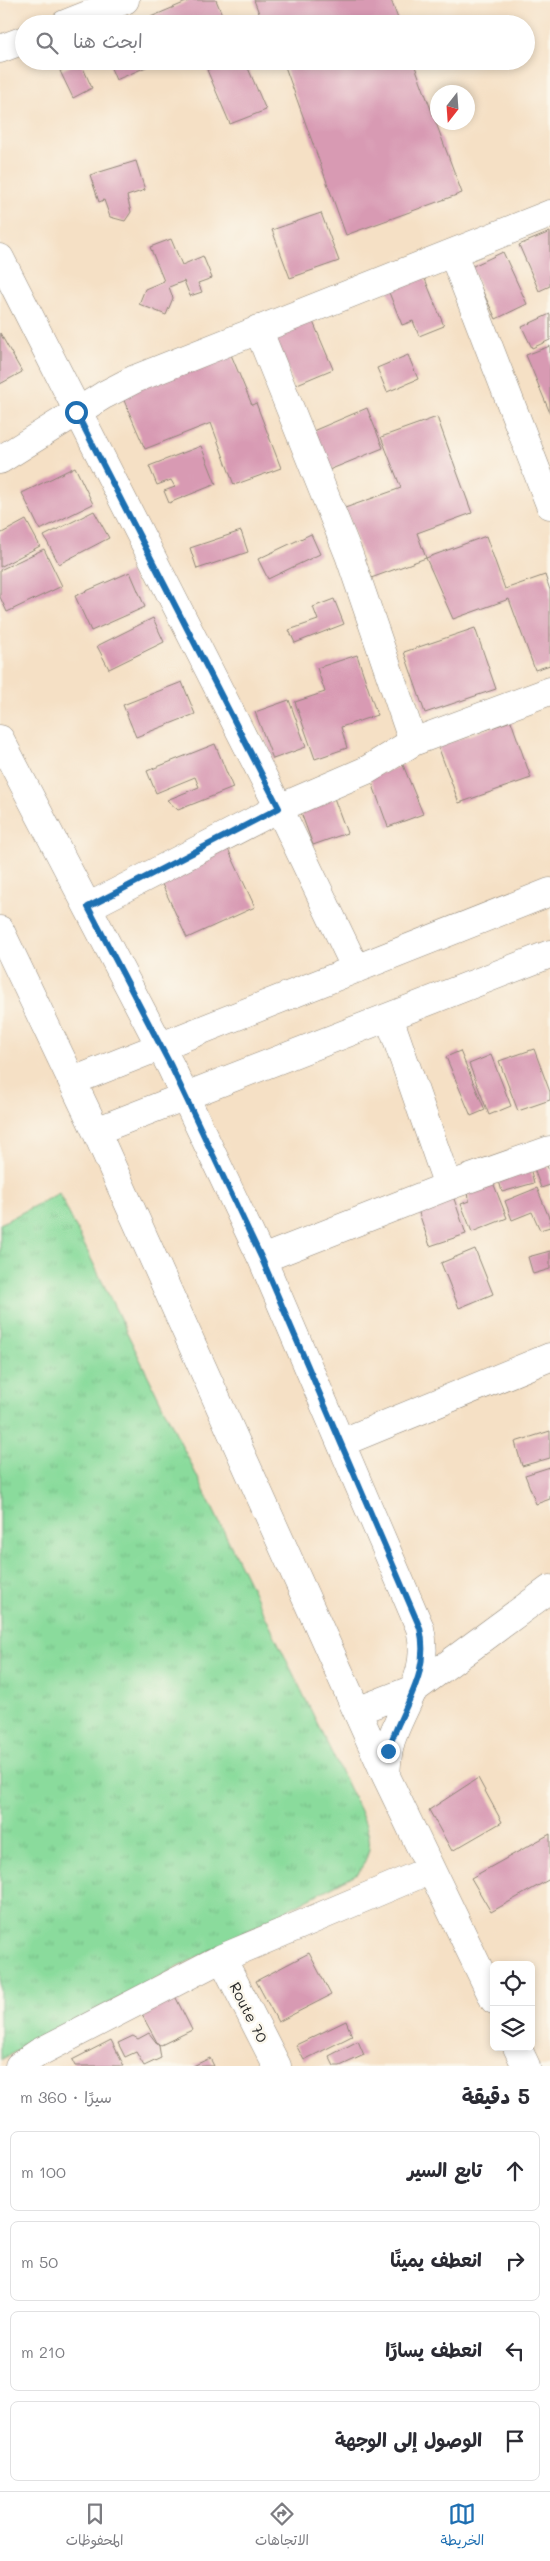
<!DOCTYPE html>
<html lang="ar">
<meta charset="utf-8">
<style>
body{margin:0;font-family:Mali,"Playpen Sans Arabic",sans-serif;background:#f7f7f7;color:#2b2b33;direction:rtl}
.controls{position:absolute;right:15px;bottom:15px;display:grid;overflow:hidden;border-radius:8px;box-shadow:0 2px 8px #0003}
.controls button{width:45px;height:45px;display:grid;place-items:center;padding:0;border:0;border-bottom:1px solid #e1e1e2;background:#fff;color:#2b2b33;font:25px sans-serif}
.compass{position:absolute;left:430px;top:85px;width:45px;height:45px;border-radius:50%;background:#fff;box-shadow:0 2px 8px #0003;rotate:197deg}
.stop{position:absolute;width:15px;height:15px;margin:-11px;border:4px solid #1f6fb2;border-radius:50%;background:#fff}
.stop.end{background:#1f6fb2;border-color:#fff;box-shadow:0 1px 5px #0008}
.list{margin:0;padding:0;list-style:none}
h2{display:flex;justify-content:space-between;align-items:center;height:65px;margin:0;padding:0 20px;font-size:21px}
h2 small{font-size:16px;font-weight:400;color:#7c7c81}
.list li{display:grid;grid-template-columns:32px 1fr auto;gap:15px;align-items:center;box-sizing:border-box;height:80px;margin:0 10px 10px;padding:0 10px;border:1px solid #e1e1e2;border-radius:8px}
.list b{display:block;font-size:19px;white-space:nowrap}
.list em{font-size:16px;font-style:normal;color:#7c7c81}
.icon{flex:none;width:28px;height:28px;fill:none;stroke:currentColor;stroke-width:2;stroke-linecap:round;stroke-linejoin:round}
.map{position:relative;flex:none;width:550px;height:2066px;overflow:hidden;direction:ltr}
.search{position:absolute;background:#fff;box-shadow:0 2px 8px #0003;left:15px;right:15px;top:15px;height:55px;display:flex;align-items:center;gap:12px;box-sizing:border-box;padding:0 18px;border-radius:28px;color:#7c7c81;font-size:19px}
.sheet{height:425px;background:#fff}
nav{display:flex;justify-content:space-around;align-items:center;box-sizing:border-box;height:70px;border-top:1px solid #e1e1e2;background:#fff;font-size:14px;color:#7c7c81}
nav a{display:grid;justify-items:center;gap:2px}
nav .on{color:#1f6fb2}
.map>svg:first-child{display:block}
</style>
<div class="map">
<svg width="550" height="2066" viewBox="0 0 550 2066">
<defs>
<pattern id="park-tufts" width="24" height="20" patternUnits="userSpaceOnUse" patternTransform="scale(1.25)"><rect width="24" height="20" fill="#8adb9c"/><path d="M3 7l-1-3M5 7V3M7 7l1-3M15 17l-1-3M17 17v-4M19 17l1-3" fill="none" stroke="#77bc87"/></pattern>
</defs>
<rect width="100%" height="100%" fill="#fbf7ec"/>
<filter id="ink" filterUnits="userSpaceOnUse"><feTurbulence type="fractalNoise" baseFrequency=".02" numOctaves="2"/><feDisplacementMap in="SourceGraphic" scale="10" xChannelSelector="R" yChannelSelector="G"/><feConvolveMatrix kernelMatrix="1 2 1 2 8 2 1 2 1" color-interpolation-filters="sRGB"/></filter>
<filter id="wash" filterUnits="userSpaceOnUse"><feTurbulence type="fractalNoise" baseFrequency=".0096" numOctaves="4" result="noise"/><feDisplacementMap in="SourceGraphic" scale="20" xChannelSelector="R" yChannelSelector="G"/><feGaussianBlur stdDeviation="1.12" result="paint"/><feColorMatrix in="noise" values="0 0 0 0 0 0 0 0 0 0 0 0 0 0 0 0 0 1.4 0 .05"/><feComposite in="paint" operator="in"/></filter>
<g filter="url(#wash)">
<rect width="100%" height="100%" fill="#f5e0c5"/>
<path fill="url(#park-tufts)" stroke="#5a8364" d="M59,1193L362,1815C372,1840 373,1850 358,1873L0,2060V1224Z"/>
<g id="blocks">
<path fill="#d89ab3" d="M191,0H216L226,24H134Z
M254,0H391L400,24H263Z
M80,61L92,88L73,98L60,71Z
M108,61H160L116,80Z
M230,61H245L266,110L230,124L207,70Z
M283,61H413L462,193L346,235Z
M136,161L145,190L127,196L131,212L125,221L110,217L104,200L99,202L90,175Z
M321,213L339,261L290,278L272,230Z
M550,232V286L539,291L519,245Z
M171,239L182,265L203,256L212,278L198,283L202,292L190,296L184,281L169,287L173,298L166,315L139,304L145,289L164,281L150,247Z
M503,252L527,304L496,319L471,267Z
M423,274L444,326L419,336L413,321L402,325L386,285Z
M550,314V340L532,348L522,327Z
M311,317L333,369L295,385L272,333Z
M0,333L22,372L0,384Z
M227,345L252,405L256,403L281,468L234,485L211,423L145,449L119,389Z
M550,346V413L526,355Z
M408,355L418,379L387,392L377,368Z
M367,408L383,448L329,470L313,431Z
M437,417L472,513L417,533L426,558L371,578L345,508L401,488L381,437Z
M201,446L216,484L169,503L164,491L175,487L171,480L157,485L149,466Z
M75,467L93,504L40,530L22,493Z
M94,511L109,538L59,564L44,536Z
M26,520L40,546L0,567V534Z
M241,531L248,552L197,569L190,548Z
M311,534L320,554L268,579L258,559Z
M486,536L505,589L545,575L550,590V665L535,670L509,599L453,619L426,558Z
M44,549L62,586L7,612L0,597V570Z
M130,572L145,607L91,631L75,596Z
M334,599L344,624L295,643L289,630L318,620L313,607Z
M153,618L164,642L109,669L97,646Z
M475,628L496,689L425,713L404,652Z
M357,655L377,715L341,727L347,748L315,759L295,702L325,692L317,668Z
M182,682L195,714L136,737L123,705Z
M289,700L306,747L273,759L255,712Z
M511,721L531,778L459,803L438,746Z
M215,744L233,788L178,810L167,800L199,787L195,777L156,793L147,771Z
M403,765L423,814L388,827L370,777Z
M334,798L347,833L313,845L300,810Z
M222,836L255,907L187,938L154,867Z
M534,1049L550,1092V1100L518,1111L499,1061Z
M460,1051L485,1110L471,1116L446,1057Z
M491,1055L511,1106L489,1115L469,1064Z
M543,1154L550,1174V1185L541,1188L530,1158Z
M485,1162L507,1218L472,1232L461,1204L469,1201L468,1189Z
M529,1164L534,1183L502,1192L497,1173Z
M537,1188L550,1220V1227L540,1230L532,1212L512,1220L505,1201Z
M451,1190L466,1234L430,1246L415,1201Z
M475,1249L493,1294L459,1308L441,1263Z
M550,1251V1269L533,1274L528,1257Z
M550,1431V1458L522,1466L515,1442Z
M550,1467V1499L536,1504L525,1475Z
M478,1778L502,1822L452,1851L429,1810Z
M550,1834V1879L491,1912L471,1878Z
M309,1953L331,1995L278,2022L256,1981Z
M175,1996L192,2030L159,2046L161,2058L144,2066L136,2052L125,2057L118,2043L133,2036L138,2039L149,2033L159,2046L141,2013Z
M346,2021L352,2036L304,2060L296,2045Z
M111,2040L124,2066H75L72,2060Z
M358,2041L364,2055L340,2066H334L329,2056Z
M210,2058L214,2066H193Z"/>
</g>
</g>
<g filter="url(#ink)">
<use href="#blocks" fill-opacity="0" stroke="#908678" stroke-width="1"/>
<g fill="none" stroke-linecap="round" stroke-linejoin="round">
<defs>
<path id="minor" d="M65,24L125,0
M0,49L24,40
M453,254L550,505
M0,258L279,808L356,969
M258,329L349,555L413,742
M0,460L104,395L135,379L550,214
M0,739L171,1067L262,1259L420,1628C430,1670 410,1693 395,1730C388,1745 387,1760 386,1776
M88,907L279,808L367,770L413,742L550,691
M0,930L96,1131L386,1776L494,2000
M389,1017L448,1186
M73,1081L550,892
M96,1131L550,954
M262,1259L448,1186L550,1150
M343,1442L550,1357
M357,1711L416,1688L550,1589
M222,1958L277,2066
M517,2047L526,2066
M19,2066L38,2053L222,1958L430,1870"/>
</defs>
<use href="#minor" stroke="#908678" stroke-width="29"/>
<use href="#minor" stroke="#fff" stroke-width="28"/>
</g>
</g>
<g fill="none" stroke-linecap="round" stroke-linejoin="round" filter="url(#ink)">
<path stroke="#1f6fb2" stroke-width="6" d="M76,412L279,808L88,907L171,1066L262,1259L420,1628C431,1677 401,1707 388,1751"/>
</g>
<g text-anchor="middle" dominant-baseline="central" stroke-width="5" stroke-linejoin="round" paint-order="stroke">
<g font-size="15" fill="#2b2b2b" stroke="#fbf7ec">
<text transform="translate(249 2012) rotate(63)">Route 70</text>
</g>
</g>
</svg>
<div class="controls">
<button><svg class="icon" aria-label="locate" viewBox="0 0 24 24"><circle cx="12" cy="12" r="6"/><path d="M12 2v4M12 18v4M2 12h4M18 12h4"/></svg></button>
<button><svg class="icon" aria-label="layers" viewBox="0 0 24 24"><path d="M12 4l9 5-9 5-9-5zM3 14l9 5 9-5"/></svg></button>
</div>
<svg class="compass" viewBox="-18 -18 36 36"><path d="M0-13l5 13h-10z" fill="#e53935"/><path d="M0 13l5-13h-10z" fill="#7c7c81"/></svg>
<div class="stop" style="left:76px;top:412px"></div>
<div class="stop end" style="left:388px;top:1751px"></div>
<div class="search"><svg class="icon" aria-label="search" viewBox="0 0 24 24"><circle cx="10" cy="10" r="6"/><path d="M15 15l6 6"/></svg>ابحث هنا</div>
</div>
<section class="sheet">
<h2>5 دقيقة<small>سيرًا · 360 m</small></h2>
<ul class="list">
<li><svg class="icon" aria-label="ahead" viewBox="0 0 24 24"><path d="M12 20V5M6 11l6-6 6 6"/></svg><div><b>تابع السير</b></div><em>100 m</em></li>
<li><svg class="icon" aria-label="right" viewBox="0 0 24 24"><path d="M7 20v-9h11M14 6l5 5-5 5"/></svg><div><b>انعطف يمينًا</b></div><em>50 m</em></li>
<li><svg class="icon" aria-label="left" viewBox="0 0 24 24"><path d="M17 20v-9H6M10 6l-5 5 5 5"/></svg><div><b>انعطف يسارًا</b></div><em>210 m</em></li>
<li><svg class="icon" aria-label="arrive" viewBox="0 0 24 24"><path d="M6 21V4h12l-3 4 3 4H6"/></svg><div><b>الوصول إلى الوجهة</b></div></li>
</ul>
</section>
<nav>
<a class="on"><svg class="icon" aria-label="map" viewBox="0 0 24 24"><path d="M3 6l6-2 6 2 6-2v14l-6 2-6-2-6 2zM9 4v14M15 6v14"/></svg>الخريطة</a>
<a><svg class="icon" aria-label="directions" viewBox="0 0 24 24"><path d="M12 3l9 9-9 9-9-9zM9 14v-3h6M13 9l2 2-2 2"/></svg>الاتجاهات</a>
<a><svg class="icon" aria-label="saved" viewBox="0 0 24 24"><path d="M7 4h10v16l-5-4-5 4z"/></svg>المحفوظات</a>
</nav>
